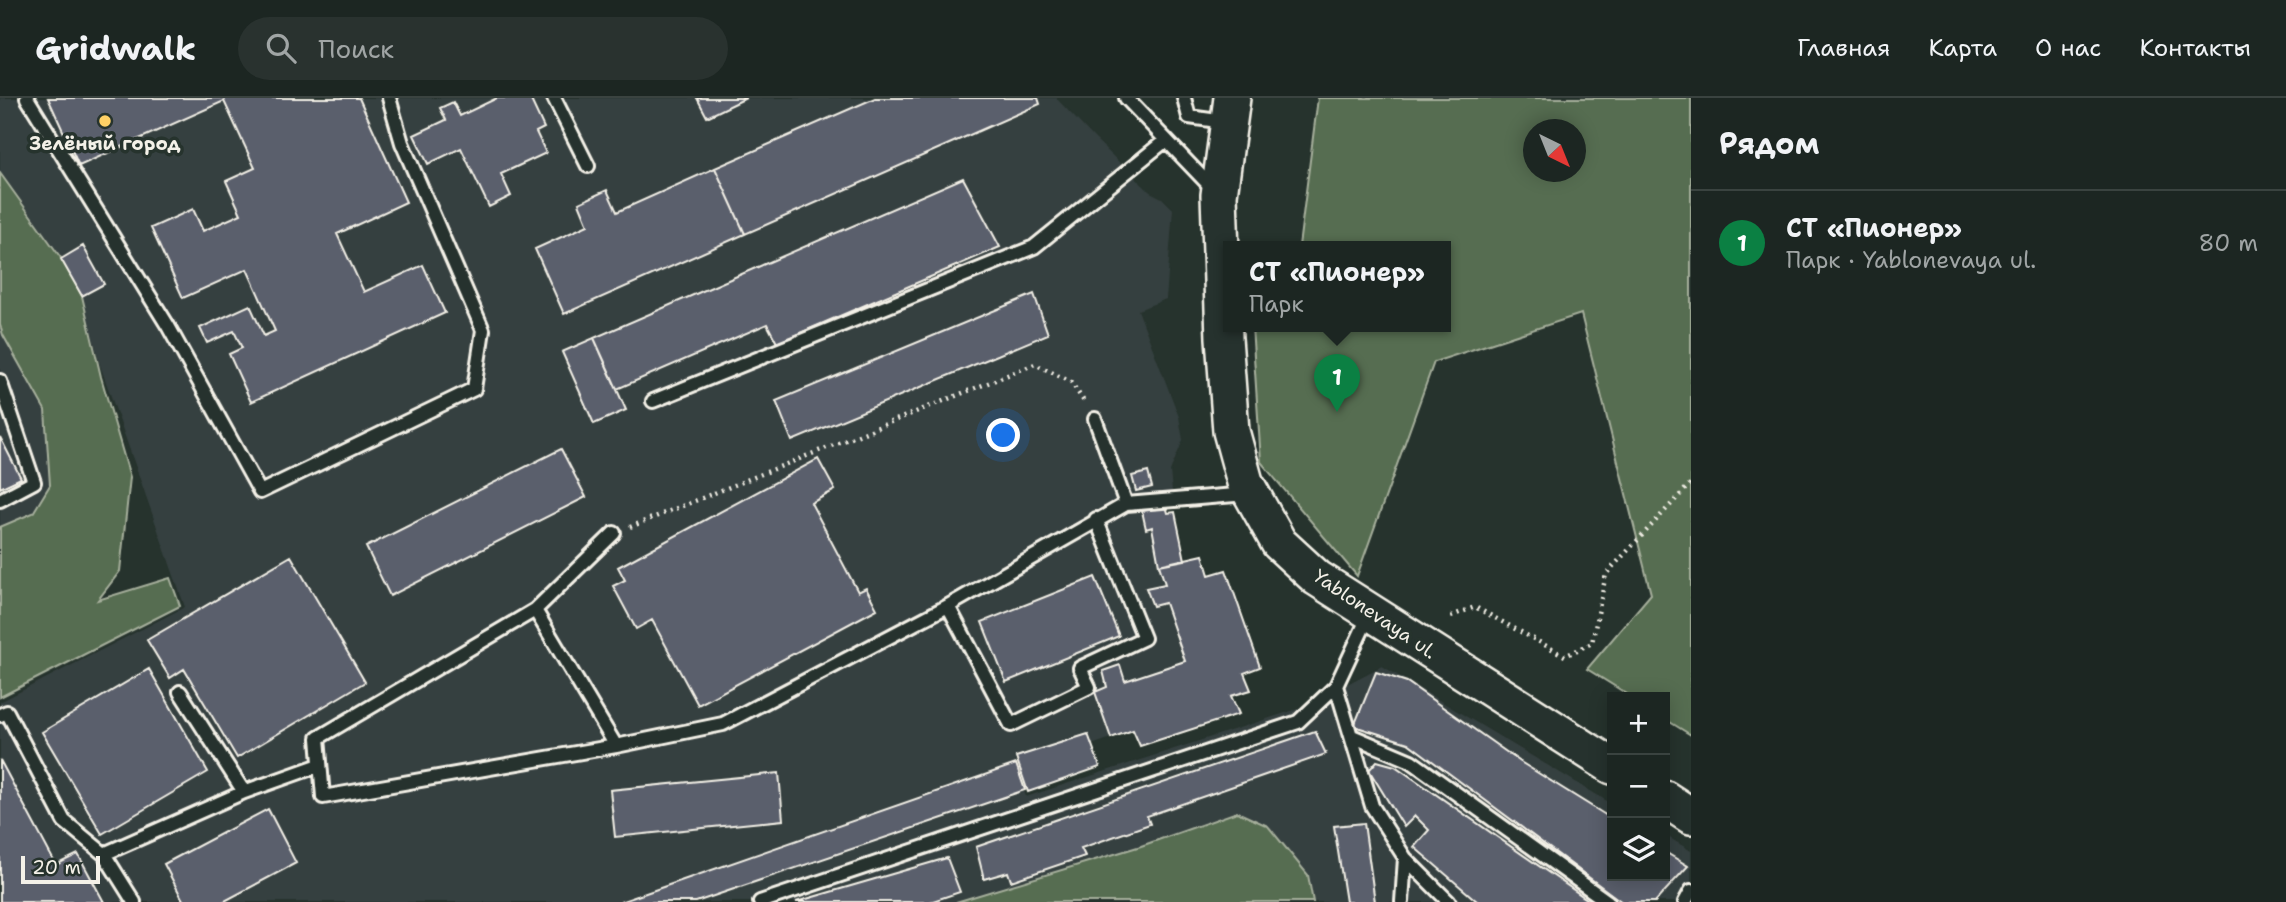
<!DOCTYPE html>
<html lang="ru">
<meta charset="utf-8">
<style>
body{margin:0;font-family:"Shantell Sans",sans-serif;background:#29322f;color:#f1f3f6}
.controls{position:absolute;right:21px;bottom:21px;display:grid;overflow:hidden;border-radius:0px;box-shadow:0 4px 18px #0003}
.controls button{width:63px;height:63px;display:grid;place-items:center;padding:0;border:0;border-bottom:2px solid #3a4340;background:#1c2622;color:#f1f3f6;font:35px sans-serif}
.compass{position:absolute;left:1523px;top:21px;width:63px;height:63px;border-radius:50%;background:#1c2622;box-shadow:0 4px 18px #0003;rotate:137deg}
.scale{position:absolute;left:21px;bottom:18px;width:79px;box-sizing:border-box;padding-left:7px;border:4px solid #f4f1e8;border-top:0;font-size:19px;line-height:24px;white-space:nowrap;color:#f4f1e8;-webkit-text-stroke:5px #26332d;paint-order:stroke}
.you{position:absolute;left:1004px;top:338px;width:24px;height:24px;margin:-18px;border:5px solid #fff;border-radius:50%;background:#1a73e8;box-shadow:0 0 0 10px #1a73e833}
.badge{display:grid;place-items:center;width:46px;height:46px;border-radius:50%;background:#0b8043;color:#fff;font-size:23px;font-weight:700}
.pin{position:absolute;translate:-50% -58px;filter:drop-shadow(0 2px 4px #0008)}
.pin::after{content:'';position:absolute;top:37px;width:24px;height:21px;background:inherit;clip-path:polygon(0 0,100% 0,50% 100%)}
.popup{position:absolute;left:1223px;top:143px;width:228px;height:91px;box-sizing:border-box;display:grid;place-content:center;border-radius:0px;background:#1c2622;filter:drop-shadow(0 2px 5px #0005);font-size:23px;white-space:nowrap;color:#a0a5a5}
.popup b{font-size:26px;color:#f1f3f6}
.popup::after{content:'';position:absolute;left:50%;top:100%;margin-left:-14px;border:14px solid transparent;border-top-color:#1c2622}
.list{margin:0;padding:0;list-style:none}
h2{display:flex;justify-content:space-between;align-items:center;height:91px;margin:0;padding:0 28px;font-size:30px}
h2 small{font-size:23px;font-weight:400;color:#a0a5a5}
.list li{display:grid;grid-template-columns:46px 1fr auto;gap:21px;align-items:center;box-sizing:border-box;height:105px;padding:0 28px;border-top:2px solid #3a4340}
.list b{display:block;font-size:26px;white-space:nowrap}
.list p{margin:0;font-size:23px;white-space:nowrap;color:#a0a5a5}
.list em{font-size:23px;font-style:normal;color:#a0a5a5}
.icon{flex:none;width:38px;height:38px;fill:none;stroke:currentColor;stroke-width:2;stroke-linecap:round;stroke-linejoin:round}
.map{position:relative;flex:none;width:1691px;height:804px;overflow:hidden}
header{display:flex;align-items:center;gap:42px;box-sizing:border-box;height:98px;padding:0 35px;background:#1c2622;border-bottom:2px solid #3a4340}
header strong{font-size:33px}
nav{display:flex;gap:38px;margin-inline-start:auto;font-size:24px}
.search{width:490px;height:63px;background:#29322f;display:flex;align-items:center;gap:18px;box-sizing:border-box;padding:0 24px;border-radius:38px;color:#a0a5a5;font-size:26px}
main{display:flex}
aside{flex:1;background:#1c2622}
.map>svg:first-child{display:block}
</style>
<header>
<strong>Gridwalk</strong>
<div class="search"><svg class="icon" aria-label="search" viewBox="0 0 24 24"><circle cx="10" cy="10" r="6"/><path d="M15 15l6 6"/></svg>Поиск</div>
<nav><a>Главная</a><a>Карта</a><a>О нас</a><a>Контакты</a></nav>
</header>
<main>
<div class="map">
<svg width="1691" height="804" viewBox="0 0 1691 804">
<rect width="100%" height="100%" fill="#26332d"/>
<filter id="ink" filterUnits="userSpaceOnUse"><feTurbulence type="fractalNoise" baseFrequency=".0143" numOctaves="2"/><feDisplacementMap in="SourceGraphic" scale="14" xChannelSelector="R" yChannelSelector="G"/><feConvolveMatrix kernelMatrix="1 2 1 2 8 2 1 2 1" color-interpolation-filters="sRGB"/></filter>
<g filter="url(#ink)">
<path fill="#364040" d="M0,0H1056L1094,40L1150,94L1162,100L1173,111L1166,201L1138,212L1179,319L1183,342L1170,373L1172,393L1166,408L1142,413L1146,430L1152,429L1165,486L1146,491L1153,507L1165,505L1185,563L1125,583L1120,568L1103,573L1107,589L1095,594L1111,640L1092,647L1088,636L1016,659V666L1026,699L1301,610L1382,568L1612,706V778H1665V737L1691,753V804H1313L1308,777L1268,728L1237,714L1141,748L956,804H0V604L185,509L100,267L82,198L61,160L0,75Z
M0,227L3,237L45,312L50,387L33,415L0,429Z"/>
<path fill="#576d51" stroke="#a6af9c" stroke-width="2" fill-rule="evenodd" d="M1318,0H1691V637L1665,621V599H1632L1587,571L1651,496L1581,216L1434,264L1357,478L1261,364L1252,228H1446V148H1299ZM1534,32H1576V74H1534Z
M0,75L61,160L82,198L101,279L130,379L120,473L98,502L170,480L180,508L0,599V429L33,415L50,387L45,312L3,237L0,227Z
M1237,714L1268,728L1308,777L1313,804H956L1141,748Z"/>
<path fill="#5a5f6c" stroke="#f4f1e8" stroke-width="2" d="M48,0H359L406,104L337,136L364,194L423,167L445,215L251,304L229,256L242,250L234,233L207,245L200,230L250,207L264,238L275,233L247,171L183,200L151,130L193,111L203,133L241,116L226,83L255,70L224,3L79,68Z
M497,0H530L544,30L536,34L546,55L501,76L511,98L489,109L461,50L428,66L414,37L446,22L440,10L453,4L460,18Z
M697,0H746L707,19Z
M875,0H1038L1040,6L745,136L715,70Z
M715,70L745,136L564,216L535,151L588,127L579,105L607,92L617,114Z
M963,80L1000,149L777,245L767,226L617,291L594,240Z
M83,148L104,186L82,198L61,161Z
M1034,196L1048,236L792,343L776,303Z
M594,240L626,312L594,326L562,254Z
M0,339L21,380L0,390Z
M561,351L586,399L390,498L366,449Z
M818,361L835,392L811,405L858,494L866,490L877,511L698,607L652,522L636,531L613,488L625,482L618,469Z
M1148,374L1152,389L1136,393L1132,378Z
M1166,408L1168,415L1175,414L1185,462L1159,467L1152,429L1146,431L1142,413Z
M1203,457L1209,477L1226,472L1260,569L1244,575L1251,592L1231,598L1239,616L1140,648L1133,632L1111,640L1095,594L1107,589L1103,573L1120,567L1125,583L1185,563L1165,505L1153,508L1146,490L1165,486L1159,467Z
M291,458L365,584L237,660L184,571L170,580L147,542Z
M1095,479L1119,538L1006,584L982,524Z
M149,571L208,674L102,736L42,634Z
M1376,574L1407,584L1522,665L1612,721V778H1665V754L1688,768L1655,804H1622L1408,645L1354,628Z
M1315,633L1326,656L1147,718L1150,726L1081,750L1085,758L1011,783L1008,774L984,781L976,749Z
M1088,636L1100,669L1028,694L1016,659Z
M0,662L56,767L78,756L104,804H0Z
M1377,663L1395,668L1591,804H1478L1414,749L1429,732L1415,718L1404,729L1369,672Z
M1016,666L1025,692L696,804H620Z
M779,675L783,722L615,739L610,692Z
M268,711L296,765L223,804H184L164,766Z
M1364,725L1375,804H1346L1334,728Z
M947,760L960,794L930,804H796Z"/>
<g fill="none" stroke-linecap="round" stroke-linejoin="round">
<defs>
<path id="lane" d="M27,0L168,228L260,394L474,291L483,232L402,45L389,0
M554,0L588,68
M1126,0L1215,93
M1184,0L1189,19L1225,24
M0,283L34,384L0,402
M653,303L1034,149L1166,42
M1095,321L1126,406
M948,508L1011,627L1089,589L1080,570L1144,540L1096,421
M535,512L614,435
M1336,588L1372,708L1405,760L1449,804
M180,594L244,694
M0,617L7,614L64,723L104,756L244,694L320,667
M1352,638L1411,663L1608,804
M616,648L535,512L318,640L323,699L616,648L723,626L948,508L1126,406L1247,396
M104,756L134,804
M760,804L1298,624L1336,588L1370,515
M1402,804L1405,760
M1685,804L1691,793"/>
<path id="secondary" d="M1232,0L1219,97L1224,240L1231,333L1245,384L1279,445L1317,480L1612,668
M1665,701L1691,718"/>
</defs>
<use href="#lane" stroke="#f4f1e8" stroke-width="18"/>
<use href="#secondary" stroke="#f4f1e8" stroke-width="40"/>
<path stroke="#f4f1e8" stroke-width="4.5" stroke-dasharray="2 5" stroke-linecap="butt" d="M630,429L1035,266L1071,284L1085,305
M1451,518L1475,509L1565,558L1592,545L1606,476L1691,385"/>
<use href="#lane" stroke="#26332d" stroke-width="12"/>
<use href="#secondary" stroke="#26332d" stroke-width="35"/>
</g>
</g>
<circle fill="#ffd166" stroke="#26332d" stroke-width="2.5" cx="105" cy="23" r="7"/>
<g text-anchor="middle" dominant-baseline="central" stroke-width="7" stroke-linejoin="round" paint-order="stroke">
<g font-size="19" font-weight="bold" fill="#f4f1e8" stroke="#26332d">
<text x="105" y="45">Зелёный город</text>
</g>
<g font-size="19" fill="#f4f1e8" stroke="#26332d">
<text transform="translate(1375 516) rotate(34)">Yablonevaya ul.</text>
</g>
</g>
</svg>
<div class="controls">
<button>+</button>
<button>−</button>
<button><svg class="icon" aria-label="layers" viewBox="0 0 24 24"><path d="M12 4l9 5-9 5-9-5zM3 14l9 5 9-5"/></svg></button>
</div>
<svg class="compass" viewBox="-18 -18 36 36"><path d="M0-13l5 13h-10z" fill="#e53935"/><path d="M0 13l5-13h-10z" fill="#a0a5a5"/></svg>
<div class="scale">20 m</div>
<div class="you"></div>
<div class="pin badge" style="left:1337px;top:314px">1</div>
<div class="popup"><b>СТ «Пионер»</b>Парк</div>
</div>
<aside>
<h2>Рядом<small></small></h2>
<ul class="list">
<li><span class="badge">1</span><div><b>СТ «Пионер»</b><p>Парк · Yablonevaya ul.</p></div><em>80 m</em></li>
</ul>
</aside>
</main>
